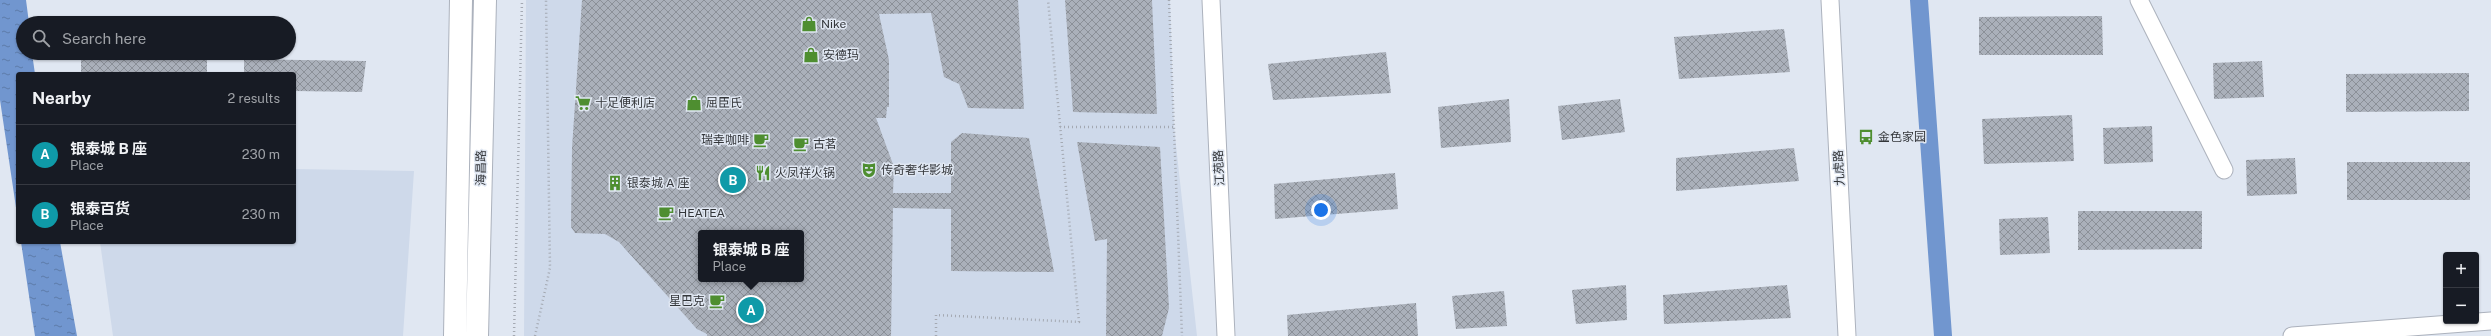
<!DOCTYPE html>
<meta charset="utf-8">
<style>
body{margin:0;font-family:"Public Sans","Noto Sans SC",sans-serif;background:#242831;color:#f1f3f6}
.controls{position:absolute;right:12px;bottom:12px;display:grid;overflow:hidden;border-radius:4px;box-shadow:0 1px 3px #0004}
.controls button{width:36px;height:36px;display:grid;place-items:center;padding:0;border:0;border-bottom:1px solid #363941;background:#171b24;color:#f1f3f6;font:20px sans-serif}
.you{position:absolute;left:1321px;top:210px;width:14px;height:14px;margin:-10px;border:3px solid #fff;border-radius:50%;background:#1a73e8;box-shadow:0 0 0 6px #1a73e833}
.badge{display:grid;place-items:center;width:26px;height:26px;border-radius:50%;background:#4e8e30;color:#fff;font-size:13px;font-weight:700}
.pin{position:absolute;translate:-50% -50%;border:2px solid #fff;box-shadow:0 1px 4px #0006}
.popup{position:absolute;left:698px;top:230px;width:106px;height:52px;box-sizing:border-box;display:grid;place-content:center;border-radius:4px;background:#171b24;filter:drop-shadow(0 1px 3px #0005);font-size:13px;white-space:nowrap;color:#9ea1a6}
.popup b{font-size:15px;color:#f1f3f6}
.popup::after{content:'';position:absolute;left:50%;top:100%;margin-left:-8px;border:8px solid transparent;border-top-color:#171b24}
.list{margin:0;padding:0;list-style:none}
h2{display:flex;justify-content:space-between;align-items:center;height:52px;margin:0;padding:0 16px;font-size:17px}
h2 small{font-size:13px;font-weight:400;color:#9ea1a6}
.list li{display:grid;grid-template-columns:26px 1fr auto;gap:12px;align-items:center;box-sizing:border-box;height:60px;padding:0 16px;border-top:1px solid #363941}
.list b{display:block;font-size:15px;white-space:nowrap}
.list p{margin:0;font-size:13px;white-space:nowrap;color:#9ea1a6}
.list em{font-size:13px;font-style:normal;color:#9ea1a6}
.icon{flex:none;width:22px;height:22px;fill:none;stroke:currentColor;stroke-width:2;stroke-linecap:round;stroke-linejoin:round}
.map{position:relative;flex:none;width:2491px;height:336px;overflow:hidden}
.search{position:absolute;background:#171b24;box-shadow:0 1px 3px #0004;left:16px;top:16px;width:280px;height:44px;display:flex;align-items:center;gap:10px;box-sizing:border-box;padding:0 14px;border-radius:22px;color:#9ea1a6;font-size:15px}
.panel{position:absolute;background:#171b24;box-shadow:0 1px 3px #0004;left:16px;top:72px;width:280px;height:172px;border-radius:4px}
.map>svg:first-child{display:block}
</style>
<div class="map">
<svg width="2491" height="336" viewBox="0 0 2491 336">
<defs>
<pattern id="water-ripples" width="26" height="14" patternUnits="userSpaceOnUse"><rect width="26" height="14" fill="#7196cf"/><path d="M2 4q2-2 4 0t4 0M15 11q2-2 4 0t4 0" fill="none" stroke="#5d7ba9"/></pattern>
<pattern id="building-cross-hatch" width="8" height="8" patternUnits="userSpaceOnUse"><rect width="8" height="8" fill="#aab0ba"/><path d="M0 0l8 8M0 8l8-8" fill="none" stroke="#8b9098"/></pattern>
</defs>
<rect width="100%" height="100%" fill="#e0e7f2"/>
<path fill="#ced9ea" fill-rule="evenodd" d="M526,0H1170L1174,127L1197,336H524ZM701,233H801V279H701Z
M294,169L414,171L403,336H113L100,242H294Z"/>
<path fill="url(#water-ripples)" d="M0,0H26L29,23H23V53H32L35,74H18V221L0,100Z
M21,242H60L77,336H35Z"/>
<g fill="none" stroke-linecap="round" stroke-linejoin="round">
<path stroke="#7196cf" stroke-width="18" d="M1919,0L1943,336"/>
</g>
<path fill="url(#building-cross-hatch)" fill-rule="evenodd" d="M582,0H1018L1024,109L968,108L959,84L944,77L931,13L879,14L889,60V107H887L886,118H876L894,167L893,193H951V142L962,133L1029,138L1054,272L951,271V209L893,208L891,336H707V334L697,329L619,242L605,234L575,233L571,227L572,148ZM701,233H801V279H701Z
M1065,0H1152L1157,114L1073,112Z
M2102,16L2103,55H1979V17Z
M1784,29L1790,72L1679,79L1674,37Z
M1386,52L1391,93L1273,100L1268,64Z
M81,53L207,57V74H81Z
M244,59L366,61L362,92L294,91V74H244Z
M2262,61L2264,97L2214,99L2213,63Z
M2469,73V111L2346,112V74Z
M1509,99L1511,142L1441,148L1438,107Z
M1620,99L1625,132L1562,140L1558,106Z
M2072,115L2074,161L1984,164L1982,119Z
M2152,126L2153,162L2104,164L2103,128Z
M1077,142L1160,147L1169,308L1162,336H1106L1107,239L1095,241Z
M1794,148L1799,181L1676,191V158Z
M2295,158L2297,194L2247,196L2246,160Z
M2347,162H2470V200H2347Z
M1395,173L1398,209L1275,219L1274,184Z
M2078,211H2202V249L2078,250Z
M2048,217L2050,253L2000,255L1999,219Z
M1626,285L1627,320L1576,324L1572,290Z
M1787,285L1791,318L1664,324L1663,295Z
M1504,291L1507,326L1456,329L1452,296Z
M1416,303L1418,336H1288L1287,315Z"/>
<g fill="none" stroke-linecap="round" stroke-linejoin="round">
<defs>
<path id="minor" d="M1211,0L1226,336
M1830,0L1847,336
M2139,0L2224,170
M2292,336L2491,321"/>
<path id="major" d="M455,336L461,0
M477,336L485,0"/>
</defs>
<use href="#minor" stroke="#acb2bd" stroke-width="19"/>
<use href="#major" stroke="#acb2bd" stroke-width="24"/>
<path stroke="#a4a9b2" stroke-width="2.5" stroke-dasharray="1 3" stroke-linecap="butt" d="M1169,0L1182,336
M1060,127H1174
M514,336L522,0
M535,336L550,268L546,0
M936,336V315L1079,322L1048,0"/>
<use href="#minor" stroke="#fff" stroke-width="17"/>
<use href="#major" stroke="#fff" stroke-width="22"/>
</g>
<defs>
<symbol id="shop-bare" viewBox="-9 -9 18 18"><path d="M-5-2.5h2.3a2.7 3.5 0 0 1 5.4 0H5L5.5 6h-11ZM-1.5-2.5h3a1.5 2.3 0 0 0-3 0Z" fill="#4e8e30" stroke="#e0e7f2" stroke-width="2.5" paint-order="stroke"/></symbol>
<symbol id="supermarket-bare" viewBox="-9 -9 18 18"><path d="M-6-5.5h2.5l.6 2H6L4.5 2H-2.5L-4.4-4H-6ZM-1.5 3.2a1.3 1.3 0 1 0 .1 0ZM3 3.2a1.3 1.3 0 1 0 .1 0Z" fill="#4e8e30" stroke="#e0e7f2" stroke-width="2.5" paint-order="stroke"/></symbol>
<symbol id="bus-bare" viewBox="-9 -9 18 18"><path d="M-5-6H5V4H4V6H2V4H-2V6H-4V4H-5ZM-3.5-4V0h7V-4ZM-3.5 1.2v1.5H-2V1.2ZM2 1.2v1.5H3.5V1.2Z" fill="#4e8e30" stroke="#e0e7f2" stroke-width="2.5" paint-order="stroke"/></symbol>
<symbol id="cafe-bare" viewBox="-9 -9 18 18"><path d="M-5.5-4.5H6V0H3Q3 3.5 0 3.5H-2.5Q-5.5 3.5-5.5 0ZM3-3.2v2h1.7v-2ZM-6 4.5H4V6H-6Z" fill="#4e8e30" stroke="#e0e7f2" stroke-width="2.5" paint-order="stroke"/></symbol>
<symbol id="theatre-bare" viewBox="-9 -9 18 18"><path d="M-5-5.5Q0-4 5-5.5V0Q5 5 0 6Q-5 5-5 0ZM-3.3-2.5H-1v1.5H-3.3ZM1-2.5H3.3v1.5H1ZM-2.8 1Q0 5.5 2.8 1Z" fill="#4e8e30" stroke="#e0e7f2" stroke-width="2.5" paint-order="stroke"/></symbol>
<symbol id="restaurant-bare" viewBox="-9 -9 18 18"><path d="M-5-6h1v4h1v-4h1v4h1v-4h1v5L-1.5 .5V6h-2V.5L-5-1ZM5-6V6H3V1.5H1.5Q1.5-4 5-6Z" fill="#4e8e30" stroke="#e0e7f2" stroke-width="2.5" paint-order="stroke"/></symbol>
<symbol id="building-bare" viewBox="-9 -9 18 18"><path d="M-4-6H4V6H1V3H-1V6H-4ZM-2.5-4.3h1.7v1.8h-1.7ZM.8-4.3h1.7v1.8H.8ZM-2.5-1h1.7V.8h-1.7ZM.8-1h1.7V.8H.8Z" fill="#4e8e30" stroke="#e0e7f2" stroke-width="2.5" paint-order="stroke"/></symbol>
</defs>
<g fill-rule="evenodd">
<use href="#shop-bare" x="798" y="13" width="22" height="22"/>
<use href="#shop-bare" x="800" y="44" width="22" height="22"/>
<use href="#supermarket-bare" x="572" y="92" width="22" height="22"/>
<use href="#shop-bare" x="683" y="92" width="22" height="22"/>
<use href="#bus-bare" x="1855" y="126" width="22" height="22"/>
<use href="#cafe-bare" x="750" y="129" width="22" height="22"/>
<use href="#cafe-bare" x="790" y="133" width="22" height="22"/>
<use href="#theatre-bare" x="858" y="159" width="22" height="22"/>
<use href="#restaurant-bare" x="752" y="162" width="22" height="22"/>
<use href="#building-bare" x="604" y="172" width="22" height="22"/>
<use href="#cafe-bare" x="655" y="202" width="22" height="22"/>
<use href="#cafe-bare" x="706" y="290" width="22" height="22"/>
</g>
<g text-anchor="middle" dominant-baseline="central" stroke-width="3" stroke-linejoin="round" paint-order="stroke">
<g font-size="12" fill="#33363a" stroke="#e0e7f2" text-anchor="start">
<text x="821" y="24">Nike</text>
<text x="823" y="55">安德玛</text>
<text x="595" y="103">十足便利店</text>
<text x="706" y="103">屈臣氏</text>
<text x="1878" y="137">金色家园</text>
<text x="749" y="140" text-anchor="end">瑞幸咖啡</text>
<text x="813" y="144">古茗</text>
<text x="881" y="170">传奇奢华影城</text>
<text x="775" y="173">火凤祥火锅</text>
<text x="627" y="183">银泰城 A 座</text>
<text x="678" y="213">HEATEA</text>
<text x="705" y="301" text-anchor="end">星巴克</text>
</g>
<g font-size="12" fill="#33363a" stroke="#e0e7f2">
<text transform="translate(481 168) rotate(-89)">海昌路</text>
<text transform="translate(1219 168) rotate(-93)">江苑路</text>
<text transform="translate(1839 168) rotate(-93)">九虎路</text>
</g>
</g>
</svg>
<div class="controls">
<button>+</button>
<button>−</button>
</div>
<div class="you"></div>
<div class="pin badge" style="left:751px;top:310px;background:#0f9aa8">A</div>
<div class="popup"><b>银泰城 B 座</b>Place</div>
<div class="pin badge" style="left:733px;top:180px;background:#0f9aa8">B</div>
<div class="search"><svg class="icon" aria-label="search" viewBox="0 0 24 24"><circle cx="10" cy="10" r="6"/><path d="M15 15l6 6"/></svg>Search here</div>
<section class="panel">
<h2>Nearby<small>2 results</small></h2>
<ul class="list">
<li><span class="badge" style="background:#0f9aa8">A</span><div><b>银泰城 B 座</b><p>Place</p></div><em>230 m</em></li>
<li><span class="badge" style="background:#0f9aa8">B</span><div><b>银泰百货</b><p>Place</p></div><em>230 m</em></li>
</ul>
</section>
</div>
